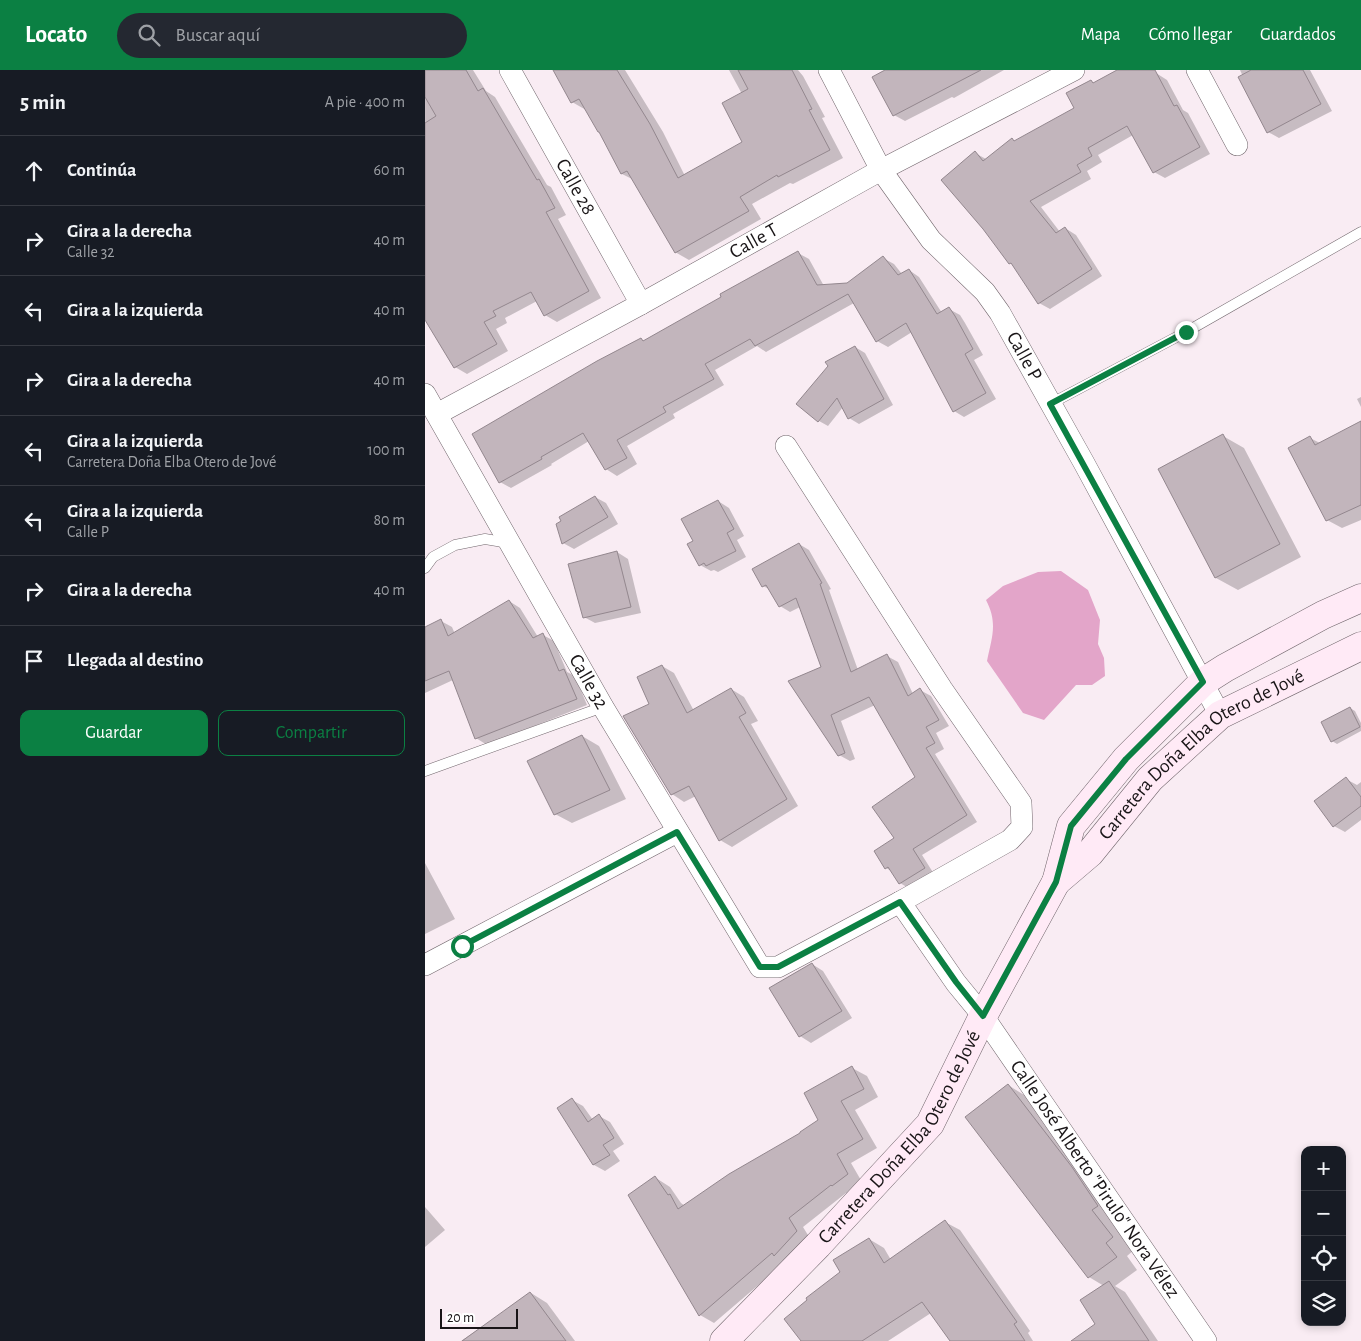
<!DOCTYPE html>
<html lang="es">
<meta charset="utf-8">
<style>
body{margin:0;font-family:"Alegreya Sans",sans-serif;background:#242831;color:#f1f3f6}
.controls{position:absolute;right:15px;bottom:15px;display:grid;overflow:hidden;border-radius:10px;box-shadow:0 2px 8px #0003}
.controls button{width:45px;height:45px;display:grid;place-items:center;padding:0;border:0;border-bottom:1px solid #363941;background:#171b24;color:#f1f3f6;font:25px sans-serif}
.scale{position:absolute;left:15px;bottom:12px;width:78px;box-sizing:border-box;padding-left:5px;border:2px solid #191517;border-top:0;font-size:14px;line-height:18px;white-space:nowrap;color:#191517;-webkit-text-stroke:4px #fff;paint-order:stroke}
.stop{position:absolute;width:15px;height:15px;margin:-11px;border:4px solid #0b8043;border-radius:50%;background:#fff}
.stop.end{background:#0b8043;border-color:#fff;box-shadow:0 1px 5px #0008}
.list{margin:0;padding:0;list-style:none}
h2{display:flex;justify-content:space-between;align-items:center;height:65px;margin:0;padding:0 20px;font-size:21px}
h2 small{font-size:16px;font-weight:400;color:#9ea1a6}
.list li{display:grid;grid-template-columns:32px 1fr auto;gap:15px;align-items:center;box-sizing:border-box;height:70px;padding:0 20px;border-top:1px solid #363941}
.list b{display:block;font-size:19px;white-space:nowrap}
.list p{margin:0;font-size:16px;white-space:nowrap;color:#9ea1a6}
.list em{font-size:16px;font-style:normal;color:#9ea1a6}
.actions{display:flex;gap:10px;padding:15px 20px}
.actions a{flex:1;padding:11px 0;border:1px solid #0b8043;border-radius:10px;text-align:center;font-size:18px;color:#0b8043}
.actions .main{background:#0b8043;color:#fff}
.icon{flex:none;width:28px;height:28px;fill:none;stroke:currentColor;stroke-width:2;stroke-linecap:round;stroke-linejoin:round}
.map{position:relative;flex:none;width:936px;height:1271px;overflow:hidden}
header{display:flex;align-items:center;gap:30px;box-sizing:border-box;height:70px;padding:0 25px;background:#0b8043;color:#fff}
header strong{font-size:24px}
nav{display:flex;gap:28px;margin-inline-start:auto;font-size:18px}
.search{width:350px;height:45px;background:#242831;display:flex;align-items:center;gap:12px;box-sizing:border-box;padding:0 18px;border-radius:28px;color:#9ea1a6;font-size:19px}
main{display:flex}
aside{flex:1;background:#171b24}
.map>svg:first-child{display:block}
</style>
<header>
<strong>Locato</strong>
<div class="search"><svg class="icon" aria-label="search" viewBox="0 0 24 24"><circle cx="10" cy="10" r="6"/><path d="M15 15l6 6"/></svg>Buscar aquí</div>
<nav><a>Mapa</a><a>Cómo llegar</a><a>Guardados</a></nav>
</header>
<main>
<aside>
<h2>5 min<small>A pie · 400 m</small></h2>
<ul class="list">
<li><svg class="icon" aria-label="ahead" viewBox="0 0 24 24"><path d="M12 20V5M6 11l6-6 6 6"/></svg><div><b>Continúa</b></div><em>60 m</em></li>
<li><svg class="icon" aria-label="right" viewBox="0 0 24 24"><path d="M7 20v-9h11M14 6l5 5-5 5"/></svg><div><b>Gira a la derecha</b><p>Calle 32</p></div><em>40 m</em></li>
<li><svg class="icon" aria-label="left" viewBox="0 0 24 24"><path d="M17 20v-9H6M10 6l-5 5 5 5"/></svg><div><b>Gira a la izquierda</b></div><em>40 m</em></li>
<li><svg class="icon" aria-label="right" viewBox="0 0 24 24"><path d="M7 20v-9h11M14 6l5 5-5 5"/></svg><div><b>Gira a la derecha</b></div><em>40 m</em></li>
<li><svg class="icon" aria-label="left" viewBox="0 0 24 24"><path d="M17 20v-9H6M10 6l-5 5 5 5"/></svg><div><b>Gira a la izquierda</b><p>Carretera Doña Elba Otero de Jové</p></div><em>100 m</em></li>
<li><svg class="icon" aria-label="left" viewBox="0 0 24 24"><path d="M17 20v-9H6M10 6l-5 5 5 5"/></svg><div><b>Gira a la izquierda</b><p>Calle P</p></div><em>80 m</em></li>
<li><svg class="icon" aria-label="right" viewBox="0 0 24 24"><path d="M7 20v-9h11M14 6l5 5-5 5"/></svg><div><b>Gira a la derecha</b></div><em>40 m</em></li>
<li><svg class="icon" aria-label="arrive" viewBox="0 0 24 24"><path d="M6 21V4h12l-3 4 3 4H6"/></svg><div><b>Llegada al destino</b></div></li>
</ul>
<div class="actions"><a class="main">Guardar</a><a>Compartir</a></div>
</aside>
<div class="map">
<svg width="936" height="1271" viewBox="0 0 936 1271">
<rect width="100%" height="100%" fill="#f9ecf3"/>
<path fill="#e3a5c9" d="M636,501L663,520L675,550L673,574L679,588L680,606L667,615H651L619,650L598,643L562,591C567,567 573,553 561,530L578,516L613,502Z"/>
<path fill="#0003" d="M0,0H48L61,21L70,27L122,115L126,117L141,145L133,149L176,228L132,252L120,245L112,231L80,248L82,253L71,259L83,281L42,304L30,297L0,247Z
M129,0H200L238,62L260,106L319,73L317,24L304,0H373L378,6L400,47L397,48L418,88L368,114L365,113L327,134L336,149L264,190L250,182L209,110L197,104L177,63L161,40L147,32Z
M463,0H579L529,28L527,27L480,51L469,45Z
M695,0H729L731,3L742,10L758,40L763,43L785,84L740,108L729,102L708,65L673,85L677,92L662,101L666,109L616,137L635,162L640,158L651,165L677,206L625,239L614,233L590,196L585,193L550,83L561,89L651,38L666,11L670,14Z
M815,0H885L907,41L854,68L843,62Z
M373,183L384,189L399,216L423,215L458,188L469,194L477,204L484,200L494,207L517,243L524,239L535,245L540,253L558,285L549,290L571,329L539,347L529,341L487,262L463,277L452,271L429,233L341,282L332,276L290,300L299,315L248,344L250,348L202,376L212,394L192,406L181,399L164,371L126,394L127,395L86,418L75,412L216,269L220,272Z
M430,277L440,283L468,335L434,354L424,348L418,337L403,356L394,351Z
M936,327V337L932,329Z
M936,352V450L917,458L902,450L885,368L895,373Z
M798,366L819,378L876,487L813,520L791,508L734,399Z
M170,427L181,433L193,454L149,479L138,473Z
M293,431L304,438L319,466L312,470L321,487L293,502L289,500L286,501L275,495Z
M374,474L384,480L406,519L404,520L433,600L462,586L473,592L488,624L495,620L506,626L524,656L511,663L519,679L510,684L552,752L497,785L509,804L485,819L475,813L468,802L461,798L492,707L450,635L416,651L430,689L425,691L414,685L365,612L397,598L375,537L365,542L355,536L346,520L338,516Z
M192,482L203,489L216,543L170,553L159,547Z
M84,531L95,538L113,567L118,565L129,571L142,602L150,606L162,635L62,675L51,668L28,610L0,623V559L16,551L27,557L30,564Z
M237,596L249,603L269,641L306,619L319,627L333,651L326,654L373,736L307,777L295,770L271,726L259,732L247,724L225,634Z
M925,638L930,641L936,653V661L912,674L907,671Z
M157,666L174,676L201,729L147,753L130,744Z
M921,709L932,715L936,712V750L920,762L909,756Z
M0,793L30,849L0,864Z
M387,894L398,901L427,948L386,973L375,966Z
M427,998L442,1006L453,1027L430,1040L452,1078L426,1093L437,1112L422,1124L421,1123L378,1157L386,1170L289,1253L275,1245L231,1108L245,1117L256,1133L260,1136L395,1051Z
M583,1015L604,1028L709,1180L702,1186L712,1200L690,1216L700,1222L733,1271H671L679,1216L664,1207L541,1047Z
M147,1030L158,1036L168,1050L174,1046L185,1052L199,1074L188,1081L195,1091L180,1101L169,1095L133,1039Z
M0,1137L20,1160L0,1177Z
M520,1152L535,1160L605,1261L603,1263L608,1271H526L506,1243L463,1271H380L417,1202L444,1169L459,1178L466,1190Z
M106,1223L122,1233L150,1271H36Z"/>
<path fill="#c2b5bc" stroke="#93878e" d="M0,0H41L53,21L58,18L112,110L114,109L130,138L121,142L164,221L119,246L106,222L68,241L71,246L59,252L72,274L29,298L0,250V53L11,46L0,27Z
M128,0H192L225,54L253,108L317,72L297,33L323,19L313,0H367L387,39L384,40L405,80L353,107L352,105L315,127L324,141L250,183L202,101L196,104L174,62H173L154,29L146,33Z
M460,0H556L468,46L447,7Z
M692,0H730L749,36L752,35L775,77L728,103L702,56L663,78L667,86L652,95L656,102L605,131L631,163L640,157L667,199L613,234L586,193L584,194L558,159L516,110L550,81L558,91L587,68L589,71L649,38L641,23L666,10L668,13Z
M826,0H878L896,34L842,63L813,7Z
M373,181L392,215L422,213L458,186L473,205L484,199L512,244L524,237L530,246L548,279L540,284L561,323L528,342L481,253L451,272L423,224L330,276L325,269L280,294L289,309L238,337L241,342L192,370L202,388L180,400L158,363L116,387L117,389L74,413L47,364L172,291L216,268L218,271L296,227L295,224Z
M430,276L459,329L423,349L412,328L393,352L371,334L403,296L400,292Z
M936,351V435L901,451L863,378L885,366L890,375Z
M798,364L855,474L790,508L733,399Z
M170,426L183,447L137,474L131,454L136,451L134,447Z
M293,430L309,459L302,463L311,481L281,496L279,493L274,496L262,474L268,471L256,449Z
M374,473L397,513L395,514L426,602L462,584L483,626L495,618L514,650L501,657L510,673L501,678L542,745L488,779L500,798L474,814L463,797L460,799L449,781L469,768L447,737L490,707L444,627L406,645L420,683L413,686L363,611L396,597L371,528L354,537L341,515L337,517L327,499Z
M192,481L206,537L158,548L143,494Z
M84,530L108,568L118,563L134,601L139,599L152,629L50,669L24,601L0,611V557L16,549L23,566Z
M237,595L262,643L306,618L321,643L314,647L362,729L294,771L264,716L246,725L198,646L224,634L212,607Z
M925,637L935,657L906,672L896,652Z
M157,665L185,720L129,745L102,691Z
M921,707L936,727V736L908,757L889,731Z
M387,893L417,941L374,967L344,918Z
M427,996L439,1019L416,1031L438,1069L412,1084L423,1104L407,1116L406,1115L364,1148L372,1161L349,1186L347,1183L274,1246L203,1125L230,1106L243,1125L245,1124L253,1139L304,1104L375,1063V1062L393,1050L379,1023Z
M583,1014L647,1097L673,1136L667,1140L688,1167L681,1173L692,1187L663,1208L540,1047Z
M147,1028L163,1052L174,1044L189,1068L178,1075L185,1085L168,1095L132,1038Z
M520,1150L592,1252L589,1254L600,1271H525L497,1232L437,1271H376L359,1249L382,1230L381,1228L415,1202L408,1190L444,1168L459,1193Z
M684,1211L724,1271H646L670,1254L655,1230Z
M105,1222L141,1271H37Z"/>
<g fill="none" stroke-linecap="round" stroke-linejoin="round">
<defs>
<path id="lane" d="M625,334L761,262L936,162
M0,498L8,487L30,475L60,469L84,473
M0,701L178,637"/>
<g id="street">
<path id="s1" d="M85,0L216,234"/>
<path id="s2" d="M404,0L456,100L506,170L560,222L575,243L659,393L795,645"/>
<path d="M772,0L812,75"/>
<path id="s3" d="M0,324L178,637L335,897H353L475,832L585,770L597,757L596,733L517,619L361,376"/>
<path id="s4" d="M12,344L216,234L456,100L649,0"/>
<path id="s5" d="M475,832L531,913L558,946L781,1271"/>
<path d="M0,895L252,762"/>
</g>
<g id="secondary">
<path id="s6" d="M631,812L665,783L725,709L795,645L936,576"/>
<path id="s7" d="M299,1271L393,1175L505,1054L558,946L631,812L646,756L701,689L778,612L800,598L898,545L936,528"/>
</g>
</defs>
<use href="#lane" stroke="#71666c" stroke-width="11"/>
<use href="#street" stroke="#71666c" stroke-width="22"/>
<use href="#secondary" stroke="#71666c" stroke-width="29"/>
<use href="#lane" stroke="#fff" stroke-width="10"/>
<use href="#street" stroke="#fff" stroke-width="21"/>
<use href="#secondary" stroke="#ffeaf6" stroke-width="28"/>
</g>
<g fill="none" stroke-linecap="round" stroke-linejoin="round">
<path stroke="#0b8043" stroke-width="6" d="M37,876L252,762L335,897H353L475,832L531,912L558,946L631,812L646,756L701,689L778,612L625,334L761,262"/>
</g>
<g text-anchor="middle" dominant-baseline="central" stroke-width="4.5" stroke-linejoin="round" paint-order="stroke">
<g font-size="20" fill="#191517" stroke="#fff">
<text stroke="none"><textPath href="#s1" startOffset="134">Calle 28</textPath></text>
<text stroke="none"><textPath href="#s4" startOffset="361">Calle T</textPath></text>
<text stroke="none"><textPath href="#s2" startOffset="349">Calle P</textPath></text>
<text stroke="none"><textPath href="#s3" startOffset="331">Calle 32</textPath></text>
<text stroke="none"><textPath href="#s6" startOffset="196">Carretera Doña Elba Otero de Jové</textPath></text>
<text stroke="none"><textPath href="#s7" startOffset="271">Carretera Doña Elba Otero de Jové</textPath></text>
<text stroke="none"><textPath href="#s5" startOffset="339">Calle José Alberto "Pirulo" Nora Vélez</textPath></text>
</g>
</g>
</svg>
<div class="controls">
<button>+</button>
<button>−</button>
<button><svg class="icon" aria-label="locate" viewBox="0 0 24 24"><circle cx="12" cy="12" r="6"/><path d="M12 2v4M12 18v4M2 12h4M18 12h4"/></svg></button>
<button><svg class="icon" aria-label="layers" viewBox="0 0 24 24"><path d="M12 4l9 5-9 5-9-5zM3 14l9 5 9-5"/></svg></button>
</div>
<div class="scale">20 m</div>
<div class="stop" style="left:37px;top:876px"></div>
<div class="stop end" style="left:761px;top:262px"></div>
</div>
</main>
